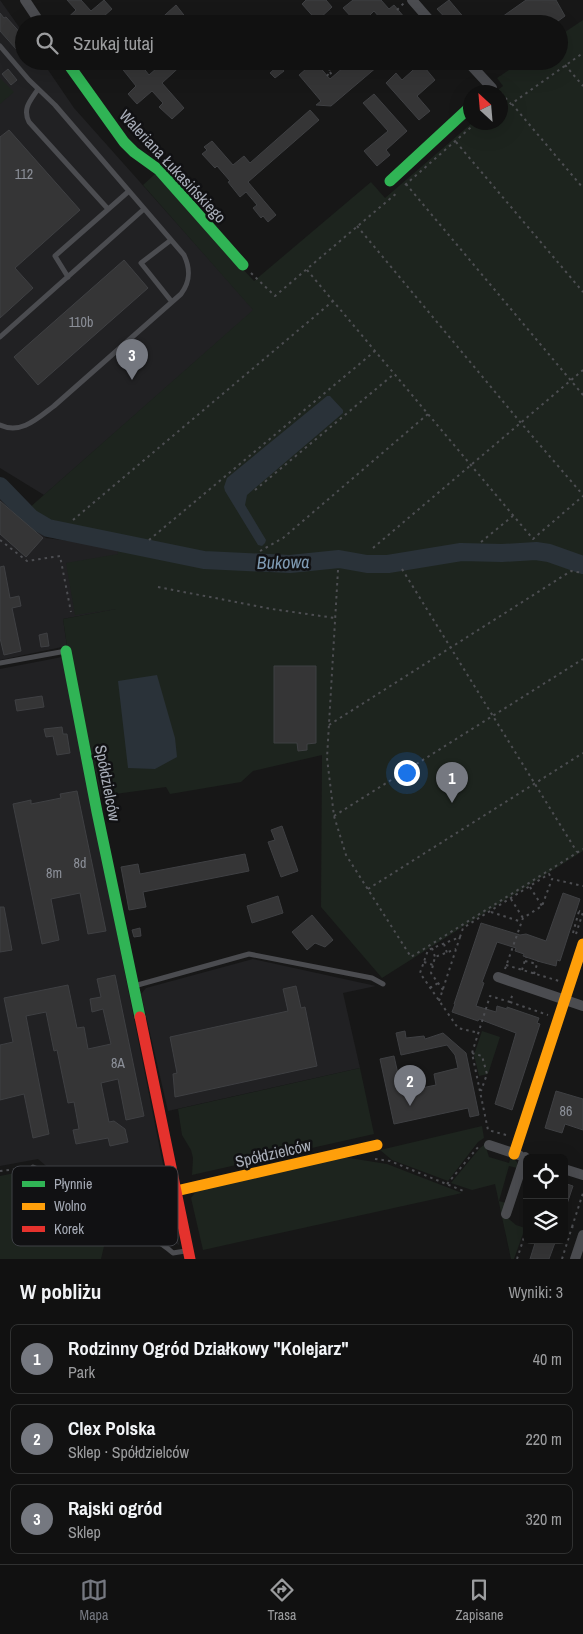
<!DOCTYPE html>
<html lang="pl">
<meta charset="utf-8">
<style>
body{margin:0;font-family:"Archivo Narrow",sans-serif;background:#1e1f1f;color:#f1f3f6}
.controls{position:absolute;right:15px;bottom:15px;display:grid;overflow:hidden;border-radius:8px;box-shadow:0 5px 20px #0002}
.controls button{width:45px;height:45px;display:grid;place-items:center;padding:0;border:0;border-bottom:1px solid #303131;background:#111;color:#f1f3f6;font:25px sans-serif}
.compass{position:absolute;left:463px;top:85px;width:45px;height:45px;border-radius:50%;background:#111;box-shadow:0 5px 20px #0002;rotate:334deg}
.you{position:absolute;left:406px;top:772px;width:18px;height:18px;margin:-12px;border:4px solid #fff;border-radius:50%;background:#1a73e8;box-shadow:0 0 0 8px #1a73e833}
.badge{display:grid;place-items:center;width:32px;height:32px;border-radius:50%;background:#757880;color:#fff;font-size:16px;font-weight:700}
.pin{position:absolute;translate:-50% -41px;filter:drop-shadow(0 1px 2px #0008)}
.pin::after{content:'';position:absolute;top:26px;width:18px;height:15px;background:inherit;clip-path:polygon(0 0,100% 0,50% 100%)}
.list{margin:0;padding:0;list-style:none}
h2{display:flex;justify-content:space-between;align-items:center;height:65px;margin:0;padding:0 20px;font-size:21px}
h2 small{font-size:16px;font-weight:400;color:#9c9d9f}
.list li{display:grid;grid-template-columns:32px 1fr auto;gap:15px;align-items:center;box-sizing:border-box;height:70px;margin:0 10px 10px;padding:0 10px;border:1px solid #303131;border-radius:8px}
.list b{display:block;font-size:19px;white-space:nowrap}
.list p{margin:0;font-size:16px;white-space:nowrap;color:#9c9d9f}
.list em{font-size:16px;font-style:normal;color:#9c9d9f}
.icon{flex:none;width:28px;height:28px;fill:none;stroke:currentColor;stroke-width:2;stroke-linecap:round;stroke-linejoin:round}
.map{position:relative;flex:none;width:583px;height:1259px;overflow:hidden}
.search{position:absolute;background:#111;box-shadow:0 5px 20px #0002;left:15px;right:15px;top:15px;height:55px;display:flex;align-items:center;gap:12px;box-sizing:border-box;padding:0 18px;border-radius:28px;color:#9c9d9f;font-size:19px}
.sheet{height:305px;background:#111}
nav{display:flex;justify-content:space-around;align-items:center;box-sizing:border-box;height:70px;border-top:1px solid #303131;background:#111;font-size:14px;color:#9c9d9f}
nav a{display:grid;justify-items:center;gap:2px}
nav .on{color:#757880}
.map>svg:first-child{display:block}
</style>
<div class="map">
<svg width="583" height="1259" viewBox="0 0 583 1259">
<rect width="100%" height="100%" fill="#171717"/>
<path fill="#212123" d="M0,0L24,34V61H42L74,108L254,310L44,495L0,468Z
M0,498L46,538L117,547L128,607L63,619L67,646L0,660Z
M62,657L179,1245L72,1188L38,1159L0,1166V669Z
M253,959L376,986L343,993L360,1068L168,1111L141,994L146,988Z"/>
<path fill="#1d241e" d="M583,20V557L552,546L449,547L397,557L380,558L329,555L301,559L217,556L54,526L43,521L28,509L253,310L143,185L155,174L254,281L371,182L385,198L472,123L500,122V92H495L503,86L497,78L522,61H559V36Z
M0,78L14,92L0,104Z
M117,547L213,565L280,567L335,563L391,568L453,558L529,556L545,557L583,569V851L382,978L321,907L322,755L253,771L241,782L170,794L166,787L101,796L67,646L63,619L116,609L75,615L66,563L118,554Z
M482,1031L500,1037L488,1074L479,1076L474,1055Z
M360,1068L374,1134L192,1175L193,1158L191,1150L182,1135L178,1109Z
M482,1126L484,1138L478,1142L448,1181L392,1160L380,1150Z
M485,1144L489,1157L509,1163L511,1156L517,1162V1168L509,1166L499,1201L506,1203L502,1213L516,1225L525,1228L514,1259H511L495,1184L472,1190L451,1183L480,1148Z
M343,1157L387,1164L462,1193L203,1250L191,1198L197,1190Z
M20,1172L109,1225L101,1259H0V1176Z"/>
<path fill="#2a3239" d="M327,396H330L343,410V413L247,495L245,505L266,540L265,543L262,546L258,545L225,491L224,487L227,478Z
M157,675L175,738L177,757L155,769L128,768L118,681Z"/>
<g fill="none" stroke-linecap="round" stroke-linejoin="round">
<path stroke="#2a3239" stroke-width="18" d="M0,486L31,518L48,528L204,560L290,564L339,559L367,564H388L461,552L502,553L536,551L549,553L583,565"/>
</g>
<path fill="#353536" stroke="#3f4043" d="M67,0H81L91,11L104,0L112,9L95,24H61L76,10Z
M306,0H326L332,7L317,21L302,4Z
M353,0H381L389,9L394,5L410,24H385L374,11L361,24H347L353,19L343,8Z
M449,0L460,13L470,24H451L437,9Z
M526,0H556L565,16L554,24H492Z
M176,5L191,24H155Z
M0,13L4,18L6,17L24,37V58L0,31Z
M116,61H138L149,75L165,61H186L162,83L184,108L172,119L159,107L163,103L152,91L137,104L128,94L136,86Z
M351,61H384L331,106L316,105L321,101L299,75L313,63L315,66L317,64L330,79Z
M421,63L435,80L417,96L430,111L419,120L386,83L396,73L402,80Z
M279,65L284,71L275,78L270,73Z
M8,69L17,80L11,85L2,74Z
M374,94L407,131L386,150L390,155L377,166L364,151L388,131L363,103Z
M310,110L319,120L248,182L276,215L268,222L263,216L261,218L253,208L257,205L246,192L240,197L228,182L230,181L217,166L215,168L202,154L207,150L204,147L212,141L233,165L244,156L250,163Z
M9,130L80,210L15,268L33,288L0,318V137Z
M124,260L148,288L38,385L14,357Z
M0,501L43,538L26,557L0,534Z
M4,566L10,598L19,596L21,606L12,608L21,651L4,655L0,638V567Z
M47,633L49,646L41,647L39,635Z
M274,666H316V743L307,744V750L298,751L297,743H274Z
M42,696L44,707L17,711L15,700Z
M62,727L63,734H67L70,753L57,755L53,736L46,737L44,729Z
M77,791L106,931L88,934L80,893L51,899L59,940L42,944L13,804L31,800V804L61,798L60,794Z
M282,826L298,871L281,877L268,842L275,840L271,830Z
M245,854L249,871L143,892L146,907L129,910L121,867L138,864L140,874Z
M563,893L580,899L560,961L557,960L556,966L541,962L523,956L524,954L515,951L516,948L497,942L482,982L484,983L476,1006L496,1012L497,1006L507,1009V1007L539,1018L537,1023L540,1024L512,1110L495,1104L516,1033L479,1019L478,1021L452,1012L455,1004H454L481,923L520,935L526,934L546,941Z
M278,896L283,913L252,923L247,906Z
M0,907H4L12,950L0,952Z
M312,915L333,940L325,947L315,943L307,950L292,932Z
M140,928L141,936L134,937L132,930Z
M115,975L144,1116L126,1120L118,1079L101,1083L109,1122L114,1121L125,1129L128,1142L110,1146L108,1138L76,1144L73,1130L79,1129L74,1102L68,1103L57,1050L54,1051L46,1012L26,1016L49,1134L33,1138L24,1094L0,1100V1045L13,1042L4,998L68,985L77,1028L84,1027L88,1049L111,1044L103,1009L92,1012L90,999L101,997L97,979Z
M296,986L301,1008L305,1007L317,1066L175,1097L173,1074L177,1073L170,1037L288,1011L283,989Z
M405,1031L406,1038L424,1036L425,1039L443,1033L466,1053L479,1115L470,1117L468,1108L394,1124L380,1059L394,1056L402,1092L436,1085L434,1074L458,1068L455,1055L447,1045L401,1055L396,1033Z
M556,1091L583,1099V1130L565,1124L562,1133L545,1128Z
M564,1183L573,1186L566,1207H564Z
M536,1240H556L549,1259H530Z"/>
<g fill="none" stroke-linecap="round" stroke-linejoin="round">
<path stroke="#4d4e52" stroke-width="2" stroke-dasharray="2.5 4" stroke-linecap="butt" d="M397,10L404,3
M380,24L383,22
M349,61L350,62
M565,65L583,86
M319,66L325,62L329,67L337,61
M330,72L333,77
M327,76L330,72L329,67
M501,93L511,104L583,53
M500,100L505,96
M512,104L583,188
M456,142L583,292
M406,184L583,395
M405,185L477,122
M357,226L521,423L583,495
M307,270L533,539L583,496
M251,273L275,296L398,192
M255,490L394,374
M73,520L333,301
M0,540L27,561L60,556L71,612
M149,540L375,351
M481,542L514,515
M373,548L583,370
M260,551L283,538L428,414
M402,569L577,852
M338,570L327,758L334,816L346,855L411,957L583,849
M158,587L272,609L335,618
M329,725L571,571L583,573
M334,816L583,659
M530,887L542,906
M368,889L583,753
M511,899L523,918
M491,912L522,922
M573,933L579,911
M576,934L583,912L579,911
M460,937L463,928L549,874L552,879
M444,944L447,953
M432,948L435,957
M525,961L537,964
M424,962L433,965
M506,965L559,981
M505,969L523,918L542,906L552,879L583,886
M522,970L526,957
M534,974L538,961
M430,988L438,983
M443,990L431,973L435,957L456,949
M439,1001L460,937L428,950L420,973L458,1028L479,1033
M510,1002L548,1015
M472,1053L482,1056L487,1074L481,1091
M506,1135L488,1130L472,1053L490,996L510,1002L513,993
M375,1159L390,1161L466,1192
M0,1171L26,1168
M447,1184L479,1146
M572,1227L583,1193
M517,1259L527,1228
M562,1259L572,1227L576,1228"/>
<path stroke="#4b4c50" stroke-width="5" d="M0,46L29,80L55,105L184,255C191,270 190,282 181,294L54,406C38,418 21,435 0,425
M38,89C31,100 22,108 29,122L108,209
M171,240L141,263L172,302
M68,277L55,256L129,191
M0,337L144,209
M0,663L66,651
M134,986L249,954L372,978L383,984
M33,1167C59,1177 76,1198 99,1212C124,1227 151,1233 173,1253L185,1251"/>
<path stroke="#4b4c50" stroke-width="10" d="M25,0L41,24
M412,0L433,24
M467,61L492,88L486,92
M498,977L583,1006
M489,1145L519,1155
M564,1169L583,1175
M506,1214L525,1157
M575,1259L583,1235"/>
<path stroke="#30b455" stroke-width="11" d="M66,61L124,142L134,152L159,170L243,265
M390,181L470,107
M66,651L97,812L140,1017"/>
<path stroke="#ff9f0a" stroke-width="11" d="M514,1154L583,944
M176,1191L377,1145"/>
<path stroke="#e5322d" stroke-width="11" d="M140,1017L190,1259"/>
</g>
<g text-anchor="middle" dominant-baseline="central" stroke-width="5" stroke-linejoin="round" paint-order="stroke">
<g font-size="14" fill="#8b8f98">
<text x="24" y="174">112</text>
<text x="81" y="322">110b</text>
<text x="80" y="863">8d</text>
<text x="54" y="873">8m</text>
<text x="118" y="1063">8A</text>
<text x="566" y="1111">86</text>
</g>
<g font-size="16" fill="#a8adb8" stroke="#111113">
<text transform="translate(173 166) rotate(47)">Waleriana Łukasińskiego</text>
<text transform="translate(108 783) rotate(79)">Spółdzielców</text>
<text transform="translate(273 1153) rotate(-13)">Spółdzielców</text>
</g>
<g font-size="18" font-style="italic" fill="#7f9bb3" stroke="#111113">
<text transform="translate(283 562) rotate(-1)">Bukowa</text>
</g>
</g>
<rect x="12" y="1166" width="166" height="80" rx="8" fill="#111113" stroke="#3e4045" stroke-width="1"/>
<rect x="22" y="1181" width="23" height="6" fill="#30b455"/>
<rect x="22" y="1203" width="23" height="7" fill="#ff9f0a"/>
<rect x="22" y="1226" width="23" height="6" fill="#e5322d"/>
<g font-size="14" fill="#a8adb8">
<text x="54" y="1189">Płynnie</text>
<text x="54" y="1211">Wolno</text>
<text x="54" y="1234">Korek</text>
</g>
</svg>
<div class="controls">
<button><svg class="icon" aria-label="locate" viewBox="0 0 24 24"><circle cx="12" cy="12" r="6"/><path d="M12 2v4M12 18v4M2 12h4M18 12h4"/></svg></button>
<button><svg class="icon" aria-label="layers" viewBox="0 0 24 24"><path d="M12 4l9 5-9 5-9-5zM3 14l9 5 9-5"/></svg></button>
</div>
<svg class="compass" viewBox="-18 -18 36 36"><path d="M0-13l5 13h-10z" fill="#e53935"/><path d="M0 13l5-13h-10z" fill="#9c9d9f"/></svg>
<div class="you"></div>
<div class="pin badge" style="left:452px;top:803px">1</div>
<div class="pin badge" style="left:410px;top:1106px">2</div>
<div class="pin badge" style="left:132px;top:380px">3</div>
<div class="search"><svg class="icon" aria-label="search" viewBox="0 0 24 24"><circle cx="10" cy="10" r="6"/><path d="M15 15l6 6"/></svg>Szukaj tutaj</div>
</div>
<section class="sheet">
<h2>W pobliżu<small>Wyniki: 3</small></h2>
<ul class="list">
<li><span class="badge">1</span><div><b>Rodzinny Ogród Działkowy &quot;Kolejarz&quot;</b><p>Park</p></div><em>40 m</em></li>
<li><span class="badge">2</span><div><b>Clex Polska</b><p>Sklep · Spółdzielców</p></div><em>220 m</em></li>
<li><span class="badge">3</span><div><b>Rajski ogród</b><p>Sklep</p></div><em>320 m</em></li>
</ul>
</section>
<nav>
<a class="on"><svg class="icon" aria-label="map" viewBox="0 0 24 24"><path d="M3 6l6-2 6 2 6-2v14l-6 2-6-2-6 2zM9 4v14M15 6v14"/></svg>Mapa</a>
<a><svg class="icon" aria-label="directions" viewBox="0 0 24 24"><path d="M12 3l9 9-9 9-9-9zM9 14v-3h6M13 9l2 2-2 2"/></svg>Trasa</a>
<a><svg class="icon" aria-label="saved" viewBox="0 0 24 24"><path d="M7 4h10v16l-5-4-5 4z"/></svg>Zapisane</a>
</nav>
